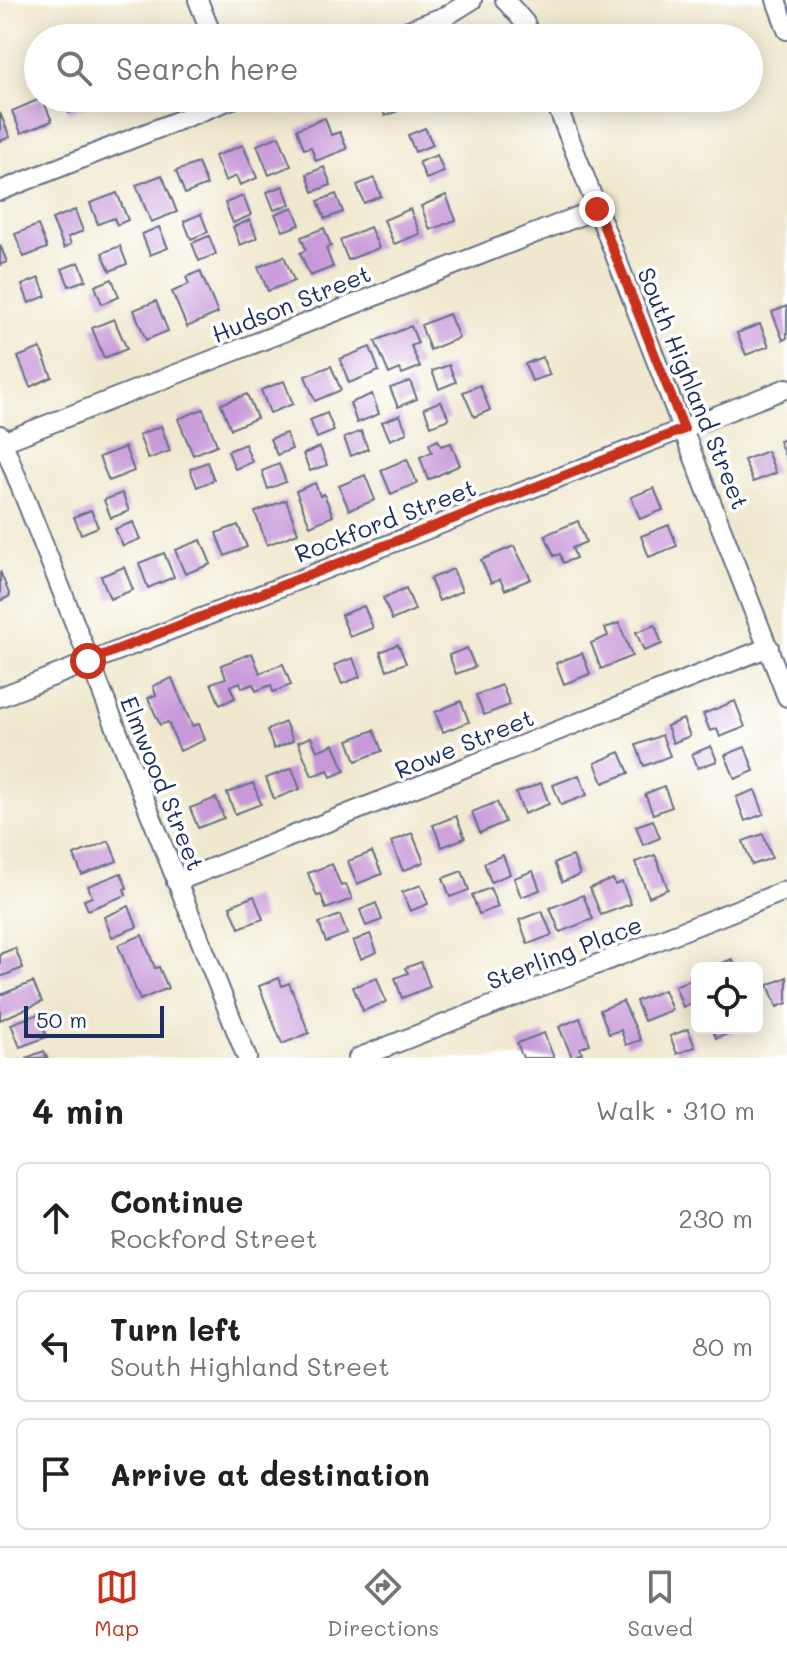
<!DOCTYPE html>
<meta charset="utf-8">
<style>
body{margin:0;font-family:Mali,sans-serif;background:#f6f6f6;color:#202124}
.controls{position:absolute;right:24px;bottom:24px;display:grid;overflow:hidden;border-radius:12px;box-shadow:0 4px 20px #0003}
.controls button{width:72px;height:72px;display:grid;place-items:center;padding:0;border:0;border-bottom:2px solid #e0e0e0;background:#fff;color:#202124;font:40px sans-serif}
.scale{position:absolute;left:24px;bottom:20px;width:140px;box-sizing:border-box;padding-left:8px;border:4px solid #1b2f5e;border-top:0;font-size:22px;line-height:28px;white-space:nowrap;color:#1b2f5e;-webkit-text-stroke:6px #fff;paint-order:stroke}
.stop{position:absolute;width:24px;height:24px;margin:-18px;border:6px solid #c8321e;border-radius:50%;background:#fff}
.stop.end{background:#c8321e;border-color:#fff;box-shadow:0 2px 8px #0008}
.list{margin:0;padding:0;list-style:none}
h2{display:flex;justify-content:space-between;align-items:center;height:104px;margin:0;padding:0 32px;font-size:34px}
h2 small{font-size:26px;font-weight:400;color:#757577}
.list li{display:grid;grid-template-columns:52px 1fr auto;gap:24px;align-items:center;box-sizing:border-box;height:112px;margin:0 16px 16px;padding:0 16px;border:2px solid #e0e0e0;border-radius:12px}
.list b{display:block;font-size:30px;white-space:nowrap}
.list p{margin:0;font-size:26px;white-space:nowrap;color:#757577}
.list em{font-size:26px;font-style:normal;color:#757577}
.icon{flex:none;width:44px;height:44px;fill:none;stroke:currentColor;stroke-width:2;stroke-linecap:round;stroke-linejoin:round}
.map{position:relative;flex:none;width:787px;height:1058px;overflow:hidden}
.search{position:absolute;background:#fff;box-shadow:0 4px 20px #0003;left:24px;right:24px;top:24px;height:88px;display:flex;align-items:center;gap:20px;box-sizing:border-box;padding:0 28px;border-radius:44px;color:#757577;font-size:30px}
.sheet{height:488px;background:#fff}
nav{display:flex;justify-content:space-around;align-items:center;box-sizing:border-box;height:112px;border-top:2px solid #e0e0e0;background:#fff;font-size:22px;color:#757577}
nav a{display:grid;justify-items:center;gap:4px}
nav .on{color:#c8321e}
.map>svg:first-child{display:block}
</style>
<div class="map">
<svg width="787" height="1058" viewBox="0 0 787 1058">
<rect width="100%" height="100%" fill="#fff"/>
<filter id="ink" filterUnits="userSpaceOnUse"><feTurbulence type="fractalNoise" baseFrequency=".0125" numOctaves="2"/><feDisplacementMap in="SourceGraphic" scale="16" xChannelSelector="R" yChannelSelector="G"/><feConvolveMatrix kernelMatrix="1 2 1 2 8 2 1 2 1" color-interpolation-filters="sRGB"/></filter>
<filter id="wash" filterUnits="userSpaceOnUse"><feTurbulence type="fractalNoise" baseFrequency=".006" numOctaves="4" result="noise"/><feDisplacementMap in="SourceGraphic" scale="32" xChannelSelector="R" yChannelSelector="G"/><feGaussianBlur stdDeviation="1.8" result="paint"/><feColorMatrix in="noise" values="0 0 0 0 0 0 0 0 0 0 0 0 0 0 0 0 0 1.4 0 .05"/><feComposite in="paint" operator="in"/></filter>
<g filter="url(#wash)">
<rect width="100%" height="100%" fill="#f0e8ce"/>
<g id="blocks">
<path fill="#c899d9" d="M42,98L52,121L21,133L12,111Z
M63,98H106L69,113Z
M378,98H404L408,107L385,116Z
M0,113L10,137L0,141Z
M325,118L331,135L340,132L347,149L316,161L311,147L304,149L297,129Z
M425,128L433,145L415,152L408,135Z
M279,136L291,166L269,175L257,145Z
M243,145L257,178L240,185L236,176L225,181L215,156Z
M437,155L444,172L426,179L419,162Z
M198,163L207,185L185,194L176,171Z
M324,167L331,185L313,192L307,174Z
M162,175L177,212L151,222L136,185Z
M374,178L381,196L364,203L357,185Z
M283,186L290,204L274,210L267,192Z
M117,193L128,220L117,225L114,218L98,224L90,203Z
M336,194L343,212L325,219L318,201Z
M446,195L456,220L430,230L421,206Z
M243,196L251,215L233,223L225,203Z
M293,207L300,225L283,231L275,214Z
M410,209L420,234L394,244L384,220Z
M75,210L83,231L68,237L71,244L64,248L52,219Z
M201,214L208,232L191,239L184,221Z
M250,220L257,238L240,245L233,227Z
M38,225L47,248L24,257L15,234Z
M159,227L168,248L150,255L142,234Z
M370,227L379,248L348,260L340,240Z
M324,228L331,246L326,248L333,267L310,276L300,253L306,250L301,237Z
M209,236L216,254L199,261L192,243Z
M0,245L7,262L0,265Z
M120,246L127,264L110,271L102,253Z
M284,256L294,281L268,291L258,267Z
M79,262L86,280L69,286L62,269Z
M200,271L218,313L187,327L172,292L189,284L186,277Z
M39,278L46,296L29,303L22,285Z
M112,279L119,297L102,304L95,286Z
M156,301L168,331L146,340L134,310Z
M787,306V338L783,340L772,312Z
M449,314L459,338L430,350L421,325Z
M114,319L127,349L104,358L92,328Z
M760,324L769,346L746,355L737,333Z
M411,326L418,343L411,346L420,367L402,374L400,369L389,374L375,341Z
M370,347L379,371L349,383L340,359Z
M40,348L52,377L30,387L18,357Z
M542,357L550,375L532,381L525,364Z
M449,365L456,382L439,389L432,371Z
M331,366L341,390L315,401L305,376Z
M284,381L293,404L270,413L261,390Z
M410,381L417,399L398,407L390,388Z
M480,385L490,410L474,417L463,392Z
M247,394L257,418L231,429L221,404Z
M372,394L379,414L357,423L350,403Z
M441,401L449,419L431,426L424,408Z
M203,409L217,445L193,455L178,419Z
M327,413L334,431L317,438L310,420Z
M400,415L407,433L390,440L382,422Z
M161,426L170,451L148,459L139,435Z
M361,431L368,449L351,456L344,438Z
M286,433L292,449L277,455L270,439Z
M787,438V461L779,441Z
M438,440L441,446L451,443L460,465L428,480L420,457L432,452L429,444Z
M245,444L252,462L235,469L228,451Z
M125,447L134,471L109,481L99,457Z
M320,447L327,465L310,471L303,454Z
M767,451L776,473L753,482L744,460Z
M407,459L417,483L391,494L381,470Z
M207,462L214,480L197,487L190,469Z
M279,464L286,482L268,489L262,471Z
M365,475L375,500L349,510L339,486Z
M315,483L320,496L324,494L333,516L310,526L296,491Z
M654,488L663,510L640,519L631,497Z
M122,493L129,511L111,518L104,500Z
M286,500L298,533L267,545L255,512Z
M91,510L98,527L81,534L74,517Z
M578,521L586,542L572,548L576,558L563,563L560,554L554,556L545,535Z
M133,522L140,539L123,546L115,529Z
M238,525L247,547L225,556L216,533Z
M669,525L677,546L649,557L641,536Z
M201,540L211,564L185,574L175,550Z
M514,546L531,579L505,590L500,579L491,583L481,560Z
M164,553L174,577L148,588L139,563Z
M124,567L133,590L110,599L101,576Z
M453,569L462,591L439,601L430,579Z
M0,571L10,596L0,601Z
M406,588L415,610L392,620L383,598Z
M364,606L373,628L350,637L341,615Z
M619,623L632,656L601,669L591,643L608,636L605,628Z
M655,625L662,644L644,651L636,632Z
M398,644L406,663L387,670L380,652Z
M467,648L475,667L456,674L449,655Z
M252,653L260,673L283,664L291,685L273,692L271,685L256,691L253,684L242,688L240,682L230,686L235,698L220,705L211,683L226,678L221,665Z
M582,653L590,674L564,684L556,663Z
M353,658L360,677L342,684L334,665Z
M172,678L192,726L199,724L205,740L180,751L168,722L160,725L148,698L156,695L153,686Z
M502,685L510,705L484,715L476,695Z
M461,701L469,722L443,732L435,712Z
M735,701L745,727L720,737L717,729L710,731L703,714Z
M683,719L690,736L673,743L667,726Z
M285,722L293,741L274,749L267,730Z
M374,730L382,751L356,761L348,740Z
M662,735L670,756L644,766L636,745Z
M311,737L317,751L334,744L345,771L331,777L328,770L312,776L298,742Z
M711,746L717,761L698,768L692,754Z
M745,747L754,771L735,779L725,755Z
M620,752L629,773L603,783L595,763Z
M292,768L300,789L274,799L266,778Z
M579,775L587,795L561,805L553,785Z
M253,783L261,804L235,814L227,793Z
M541,783L549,804L524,814L516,793Z
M664,786L672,807L653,814L645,794Z
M755,790L764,814L745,821L736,797Z
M216,798L224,818L198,828L190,808Z
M497,802L505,822L480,833L472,812Z
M456,816L465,838L442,847L433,825Z
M653,820L660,838L643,845L636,826Z
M412,833L424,862L403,871L391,842Z
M763,834L772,858L752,865L743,841Z
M109,841L117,861L82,875L74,855Z
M372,852L382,874L357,884L348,861Z
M503,855L510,874L491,882L484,863Z
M655,855L668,889L649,897L635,862Z
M573,856L580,875L562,882L554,863Z
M332,864L341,886L346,884L352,899L326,909L321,895L317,896L308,873Z
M462,871L469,890L450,897L443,878Z
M533,871L540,890L521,897L514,878Z
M121,873L127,888L124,889L126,895L88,910L84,900L92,897L88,886Z
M613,879L615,885L622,882L631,904L601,915L590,888Z
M421,885L428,904L410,911L402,892Z
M490,888L498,907L479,914L472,895Z
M583,895L593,919L560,932L550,908Z
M254,896L263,919L239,928L230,906Z
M376,903L382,920L366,926L360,910Z
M129,906L137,927L112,937L104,917Z
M542,911L552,935L528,944L519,920Z
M340,915L347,934L326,942L319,923Z
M370,934L377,952L361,959L353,941Z
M142,935L155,968L159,967L168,988L140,1000L118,945Z
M15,948L23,968L0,977V954Z
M732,959L736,968H710Z
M421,962L430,987L402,998L395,978L408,973L405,968Z
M697,977V1001L683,1007L675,986Z
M787,977V1003L777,1007L768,985Z
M279,978L282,986L289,983L309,1033L282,1044L259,986Z
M377,978L386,1002L363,1011L353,987Z
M33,982L42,1002L0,1020V995Z
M664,990L672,1010L644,1021L636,1001Z
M623,1001L641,1040L626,1045L621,1030L609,1034L600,1010Z
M38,1014L47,1037L20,1047L11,1024Z
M580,1018L590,1044L580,1048L582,1053L572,1057L559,1027Z
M712,1028H734L735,1031L716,1038Z
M688,1029L695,1047L677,1054L670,1036Z
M544,1033L554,1058H523L517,1043Z
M44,1051L47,1058H26Z"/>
</g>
</g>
<g filter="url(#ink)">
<use href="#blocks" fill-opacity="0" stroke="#667085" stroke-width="2"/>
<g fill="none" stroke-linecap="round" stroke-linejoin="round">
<defs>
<path id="street" d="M198,0L213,38
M505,0L525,23L531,38
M776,0L787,30
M388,38L448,15L472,0
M554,98L787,697
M0,191L235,98
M0,435L247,1058
M3,442L597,209
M0,697L787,388
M176,882L769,647
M358,1058L787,890"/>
</defs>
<use href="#street" stroke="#667085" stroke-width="22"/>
<use href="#street" stroke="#fff" stroke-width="18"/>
</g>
</g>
<g fill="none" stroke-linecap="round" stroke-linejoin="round" filter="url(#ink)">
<path stroke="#c8321e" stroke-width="10" d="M88,661L684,429L597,209"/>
</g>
<g text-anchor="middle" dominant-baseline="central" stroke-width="7" stroke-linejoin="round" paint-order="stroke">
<g font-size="24" fill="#1b2f5e" stroke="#fff">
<text transform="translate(291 303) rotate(-22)">Hudson Street</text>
<text transform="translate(694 388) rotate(68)">South Highland Street</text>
<text transform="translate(385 520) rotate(-21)">Rockford Street</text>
<text transform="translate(464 743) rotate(-22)">Rowe Street</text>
<text transform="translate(163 783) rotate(68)">Elmwood Street</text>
<text transform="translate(564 952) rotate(-21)">Sterling Place</text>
</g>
</g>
</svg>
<div class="controls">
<button><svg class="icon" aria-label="locate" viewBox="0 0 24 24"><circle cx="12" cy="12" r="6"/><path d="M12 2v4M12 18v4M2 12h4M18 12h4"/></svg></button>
</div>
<div class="scale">50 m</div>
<div class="stop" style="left:88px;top:661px"></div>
<div class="stop end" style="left:597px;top:209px"></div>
<div class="search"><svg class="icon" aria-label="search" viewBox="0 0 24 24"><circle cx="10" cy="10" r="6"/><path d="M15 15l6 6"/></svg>Search here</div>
</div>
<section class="sheet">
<h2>4 min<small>Walk · 310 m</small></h2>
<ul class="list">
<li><svg class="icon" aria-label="ahead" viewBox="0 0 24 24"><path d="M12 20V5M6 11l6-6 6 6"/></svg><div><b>Continue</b><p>Rockford Street</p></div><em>230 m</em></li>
<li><svg class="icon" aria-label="left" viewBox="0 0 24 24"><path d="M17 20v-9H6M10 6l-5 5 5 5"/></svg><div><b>Turn left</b><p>South Highland Street</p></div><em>80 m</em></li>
<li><svg class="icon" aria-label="arrive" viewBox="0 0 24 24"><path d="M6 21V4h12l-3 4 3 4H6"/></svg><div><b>Arrive at destination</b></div></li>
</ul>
</section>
<nav>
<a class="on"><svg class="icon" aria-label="map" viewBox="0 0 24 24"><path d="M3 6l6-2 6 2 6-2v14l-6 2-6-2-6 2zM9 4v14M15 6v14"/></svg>Map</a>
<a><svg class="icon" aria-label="directions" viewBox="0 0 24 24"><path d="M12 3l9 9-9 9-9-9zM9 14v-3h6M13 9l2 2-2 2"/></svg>Directions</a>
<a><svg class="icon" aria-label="saved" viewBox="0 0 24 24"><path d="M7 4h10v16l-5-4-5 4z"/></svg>Saved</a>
</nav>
